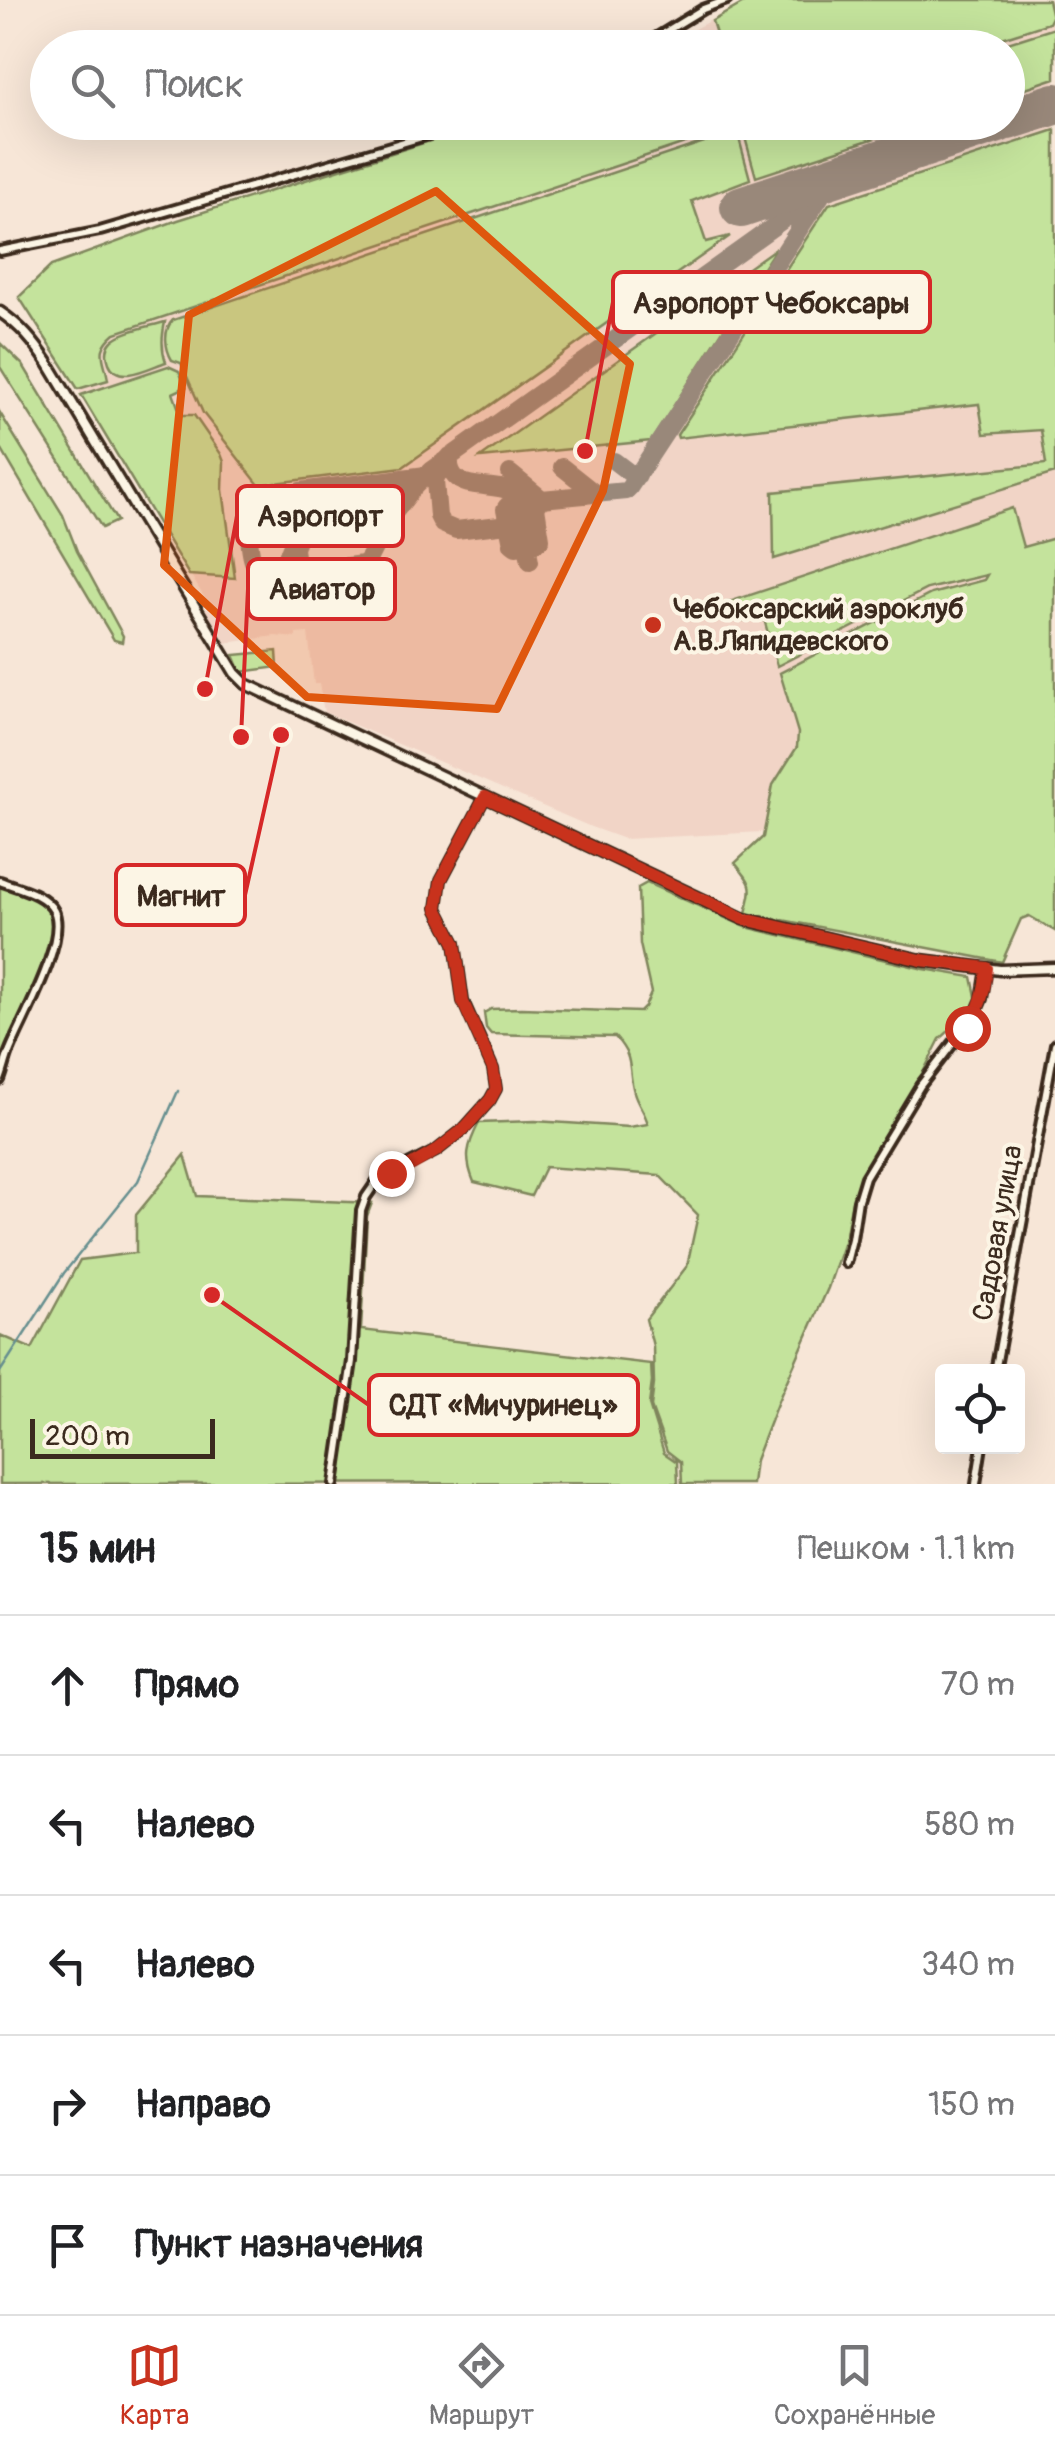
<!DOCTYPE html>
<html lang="ru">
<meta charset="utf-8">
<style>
body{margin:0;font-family:Pangolin,sans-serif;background:#f2f2f2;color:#202124}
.controls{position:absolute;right:30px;bottom:30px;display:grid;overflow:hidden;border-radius:10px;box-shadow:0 10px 40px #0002}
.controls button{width:90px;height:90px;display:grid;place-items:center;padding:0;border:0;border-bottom:2px solid #e0e0e0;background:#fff;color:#202124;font:50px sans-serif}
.scale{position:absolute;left:30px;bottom:25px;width:185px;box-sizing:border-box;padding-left:10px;border:5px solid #3b2a1e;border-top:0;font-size:28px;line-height:35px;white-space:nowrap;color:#3b2a1e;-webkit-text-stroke:8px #fcf5e5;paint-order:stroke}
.stop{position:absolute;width:30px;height:30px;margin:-22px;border:8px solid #c8321e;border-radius:50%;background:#fff}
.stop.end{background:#c8321e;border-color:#fff;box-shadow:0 2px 10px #0008}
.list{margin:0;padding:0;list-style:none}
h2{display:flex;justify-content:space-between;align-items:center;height:130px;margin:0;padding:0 40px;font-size:42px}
h2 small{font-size:32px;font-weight:400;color:#757577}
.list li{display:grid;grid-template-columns:65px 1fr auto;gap:30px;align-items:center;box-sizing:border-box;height:140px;padding:0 40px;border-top:2px solid #e0e0e0}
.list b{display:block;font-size:38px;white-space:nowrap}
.list em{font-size:32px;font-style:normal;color:#757577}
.icon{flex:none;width:55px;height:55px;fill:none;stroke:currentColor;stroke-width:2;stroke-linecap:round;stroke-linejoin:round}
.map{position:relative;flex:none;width:1055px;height:1484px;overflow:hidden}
.search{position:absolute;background:#fff;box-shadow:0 10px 40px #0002;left:30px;right:30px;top:30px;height:110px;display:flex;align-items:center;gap:25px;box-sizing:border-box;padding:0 35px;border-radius:55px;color:#757577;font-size:38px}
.sheet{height:830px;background:#fff}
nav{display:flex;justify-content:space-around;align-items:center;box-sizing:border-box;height:140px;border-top:2px solid #e0e0e0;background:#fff;font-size:28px;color:#757577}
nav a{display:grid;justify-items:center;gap:5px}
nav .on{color:#c8321e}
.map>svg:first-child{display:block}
</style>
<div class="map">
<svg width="1055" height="1484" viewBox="0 0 1055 1484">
<rect width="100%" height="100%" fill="#f7e6d7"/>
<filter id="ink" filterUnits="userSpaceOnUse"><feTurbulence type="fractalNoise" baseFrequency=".01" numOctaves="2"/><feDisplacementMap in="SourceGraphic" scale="20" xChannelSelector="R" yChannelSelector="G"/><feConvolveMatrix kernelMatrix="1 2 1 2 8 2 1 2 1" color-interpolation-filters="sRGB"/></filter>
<g filter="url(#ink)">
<path fill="#f1d4c6" d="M749,0H1055V931L1029,916L1021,919L1002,962L746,913L752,889L749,881L735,863L763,837V832L624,839L591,827L324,712L319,684H314L308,633L296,634V638L275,636L226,643L206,610L208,608L207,602L78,389L19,297L51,266L178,220L487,123L1008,122V48L660,47Z"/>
<path fill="#c4e39c" stroke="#80865d" stroke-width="2.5" d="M749,0H1048L1052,17L1049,23L974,47H720L712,21Z
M1055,28V78L1008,94V48L995,47Z
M766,122H921V123L756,177L743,130Z
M487,123H732L730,128L115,333C94,351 105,358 108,380L78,389L19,297L51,266L178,220Z
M1055,130V473L774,559L773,492L1046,464L1041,430L984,434L979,404L678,438L677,435L829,204Z
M737,131L750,179L692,201L706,242L730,236L403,467L259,485L203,413L181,363L172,360C165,348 163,330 173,320Z
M776,248L651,441L480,458Z
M165,322C162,336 161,348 166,362C150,367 118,386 109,363C106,355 106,347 112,341C121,331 152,326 165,322Z
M0,343L23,365L117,521L102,528L0,367Z
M168,366L179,371L186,387L173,393L181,415H194L221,454L224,462L223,490L235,578L189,575L81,395Z
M0,413L63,515L77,551L123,636L122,642L114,640L0,447Z
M1012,508L1023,547L1055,538V931L1029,916L1021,919L1002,962L746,913C753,885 754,886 735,863L763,837L773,785L797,747L798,733L780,673L931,594L984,580L987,575L927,589L777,666L764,619L732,621L725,619L723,604Z
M277,651L278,667L241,672L234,655Z
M0,883L45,903L54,914L53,945L0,1077Z
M647,883L746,927L924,969L972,977L977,1001L968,1014L940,1039L907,1104L870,1162L852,1201L845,1239L828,1288L778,1401L755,1460L752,1484H682L681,1462L667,1451L651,1407L654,1384L653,1346L646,1319L687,1266L698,1215L659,1175L545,1167L531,1196L474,1182C464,1158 467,1146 479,1123L535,1121L629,1127L648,1124C645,1112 637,1103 634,1092C627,1067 635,1059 615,1037L491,1034L486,1028L484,1013L491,1009L521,1008L640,1012L645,1007L651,993L640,944L638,888Z
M185,1155L197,1196L372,1203L367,1216L361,1330L651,1364L652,1382L649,1405L664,1453L677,1462L678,1483L0,1484V1335L32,1349L80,1260L136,1253V1215Z"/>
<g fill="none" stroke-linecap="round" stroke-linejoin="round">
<path stroke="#668f8f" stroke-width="2.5" d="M0,1372L64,1273L138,1181L178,1091"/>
<path stroke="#99887a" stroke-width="18" d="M444,461L435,481L438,516L442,524L456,530L508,524C519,517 528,500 512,492C491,480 446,496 450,456
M614,461L631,474L638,476
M562,467L596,494
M510,473L542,499
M362,483C363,498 362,518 379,523
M327,488L331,513L337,525
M388,521L368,560L363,564L306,571L296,563L294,549L298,535L337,525L375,524L388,521L415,486L432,470L787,217L839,176L854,170
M298,525L295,521L294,498L300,491L426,475
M292,544L284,564L276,574C246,580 250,539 248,518L255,507H269L309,531
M530,561L520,508L514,505L507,506L505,509L512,544L516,547C525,546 536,546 541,539L536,507L542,499L626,491L629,488L821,196"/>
<path stroke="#99887a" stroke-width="42" d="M1008,119L1055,104
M741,207L998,122"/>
<defs>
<path id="minor" d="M639,48L703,9L727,0
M0,251L100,231L473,122
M0,881C17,888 45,893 54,911C68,940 22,1020 10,1050C6,1059 4,1070 0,1080
M846,1263L852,1239L858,1200L865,1177L920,1086L975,1015L982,999L987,968
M995,1372L1055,1044
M334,1484L352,1361L361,1211L366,1197L377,1181L436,1151L464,1129L490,1100L496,1089L493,1069L463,1001L455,943L437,908L441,880L485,797
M976,1484L982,1446"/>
<path id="tertiary" d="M0,312C21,326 34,342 48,363L235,673L246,684L744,919L921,960L1000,970L1055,968"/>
</defs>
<use href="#minor" stroke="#3b2a1e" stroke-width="14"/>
<use href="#tertiary" stroke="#3b2a1e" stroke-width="15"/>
<use href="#minor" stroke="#fcf5e5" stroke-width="6"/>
<use href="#tertiary" stroke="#fcf5e5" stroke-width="8"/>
</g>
</g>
<g fill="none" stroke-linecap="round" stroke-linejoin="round" filter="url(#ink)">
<path stroke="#c8321e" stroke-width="12" d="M391,1173L412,1165L436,1151L464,1129L490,1100L496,1089L493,1069L463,1002L455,943L437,908L441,880L485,797L744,919L921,960L987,968C985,991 980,1009 967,1028"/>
</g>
<path fill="#df570d" fill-opacity="0.2" stroke="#df570d" stroke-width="8" stroke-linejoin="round" d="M436,191L630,364L603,491L497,709L307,697L164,565L189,315Z"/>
<circle fill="#c8321e" stroke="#fcf5e5" stroke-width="4" cx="653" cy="625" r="10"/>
<g text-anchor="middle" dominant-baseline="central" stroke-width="8" stroke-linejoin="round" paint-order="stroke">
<g font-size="28" font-weight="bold" fill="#3b2a1e" stroke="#fcf5e5" text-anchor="start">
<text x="673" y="609">Чебоксарский аэроклуб<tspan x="673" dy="32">А.В.Ляпидевского</tspan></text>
</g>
<g font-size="28" fill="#3b2a1e" stroke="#fcf5e5">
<text transform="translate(998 1233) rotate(-80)">Садовая улица</text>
</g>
</g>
<path fill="none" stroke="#d62828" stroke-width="4" d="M585 451L613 302M205 689L237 516M241 737L248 589M281 735L245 895M212 1295L369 1405"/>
<g fill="#d62828" stroke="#fcf5e5" stroke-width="4">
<circle cx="585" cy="451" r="10"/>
<circle cx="205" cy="689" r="10"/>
<circle cx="241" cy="737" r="10"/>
<circle cx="281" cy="735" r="10"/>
<circle cx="212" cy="1295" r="10"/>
</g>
<g fill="#fcf5e5" stroke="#d62828" stroke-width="4">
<rect x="613" y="272" width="317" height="60" rx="10"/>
<rect x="237" y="486" width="166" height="60" rx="10"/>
<rect x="248" y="559" width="147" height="60" rx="10"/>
<rect x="116" y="865" width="129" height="60" rx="10"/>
<rect x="369" y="1375" width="269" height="60" rx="10"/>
</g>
<g font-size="30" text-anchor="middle" font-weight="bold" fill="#3b2a1e">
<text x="771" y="313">Аэропорт Чебоксары</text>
<text x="320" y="526">Аэропорт</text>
<text x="322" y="599">Авиатор</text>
<text x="181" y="906">Магнит</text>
<text x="503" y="1415">СДТ «Мичуринец»</text>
</g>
</svg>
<div class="controls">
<button><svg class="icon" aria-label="locate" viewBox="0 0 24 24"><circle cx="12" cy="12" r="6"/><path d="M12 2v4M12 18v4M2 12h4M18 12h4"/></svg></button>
</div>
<div class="scale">200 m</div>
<div class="stop" style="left:967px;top:1028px"></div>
<div class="stop end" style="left:391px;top:1173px"></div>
<div class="search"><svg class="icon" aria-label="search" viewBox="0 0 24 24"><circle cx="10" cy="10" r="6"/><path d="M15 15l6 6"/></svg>Поиск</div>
</div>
<section class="sheet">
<h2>15 мин<small>Пешком · 1.1 km</small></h2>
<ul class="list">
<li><svg class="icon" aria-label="ahead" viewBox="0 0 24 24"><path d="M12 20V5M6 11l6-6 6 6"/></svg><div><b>Прямо</b></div><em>70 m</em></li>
<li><svg class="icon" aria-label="left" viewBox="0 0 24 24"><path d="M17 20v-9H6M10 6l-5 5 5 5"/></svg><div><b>Налево</b></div><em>580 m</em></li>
<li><svg class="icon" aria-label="left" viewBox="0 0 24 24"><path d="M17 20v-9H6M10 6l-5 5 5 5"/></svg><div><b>Налево</b></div><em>340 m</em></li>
<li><svg class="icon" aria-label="right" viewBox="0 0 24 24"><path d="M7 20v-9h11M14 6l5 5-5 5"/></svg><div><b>Направо</b></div><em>150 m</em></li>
<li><svg class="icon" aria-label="arrive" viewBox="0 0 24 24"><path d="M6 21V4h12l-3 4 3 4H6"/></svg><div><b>Пункт назначения</b></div></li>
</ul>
</section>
<nav>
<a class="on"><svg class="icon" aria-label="map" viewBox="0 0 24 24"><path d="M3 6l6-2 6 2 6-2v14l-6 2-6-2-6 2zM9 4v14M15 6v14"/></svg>Карта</a>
<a><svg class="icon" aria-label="directions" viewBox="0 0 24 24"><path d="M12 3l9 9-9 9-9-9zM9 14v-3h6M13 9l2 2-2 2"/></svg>Маршрут</a>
<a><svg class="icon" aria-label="saved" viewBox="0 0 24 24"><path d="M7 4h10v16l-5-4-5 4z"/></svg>Сохранённые</a>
</nav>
